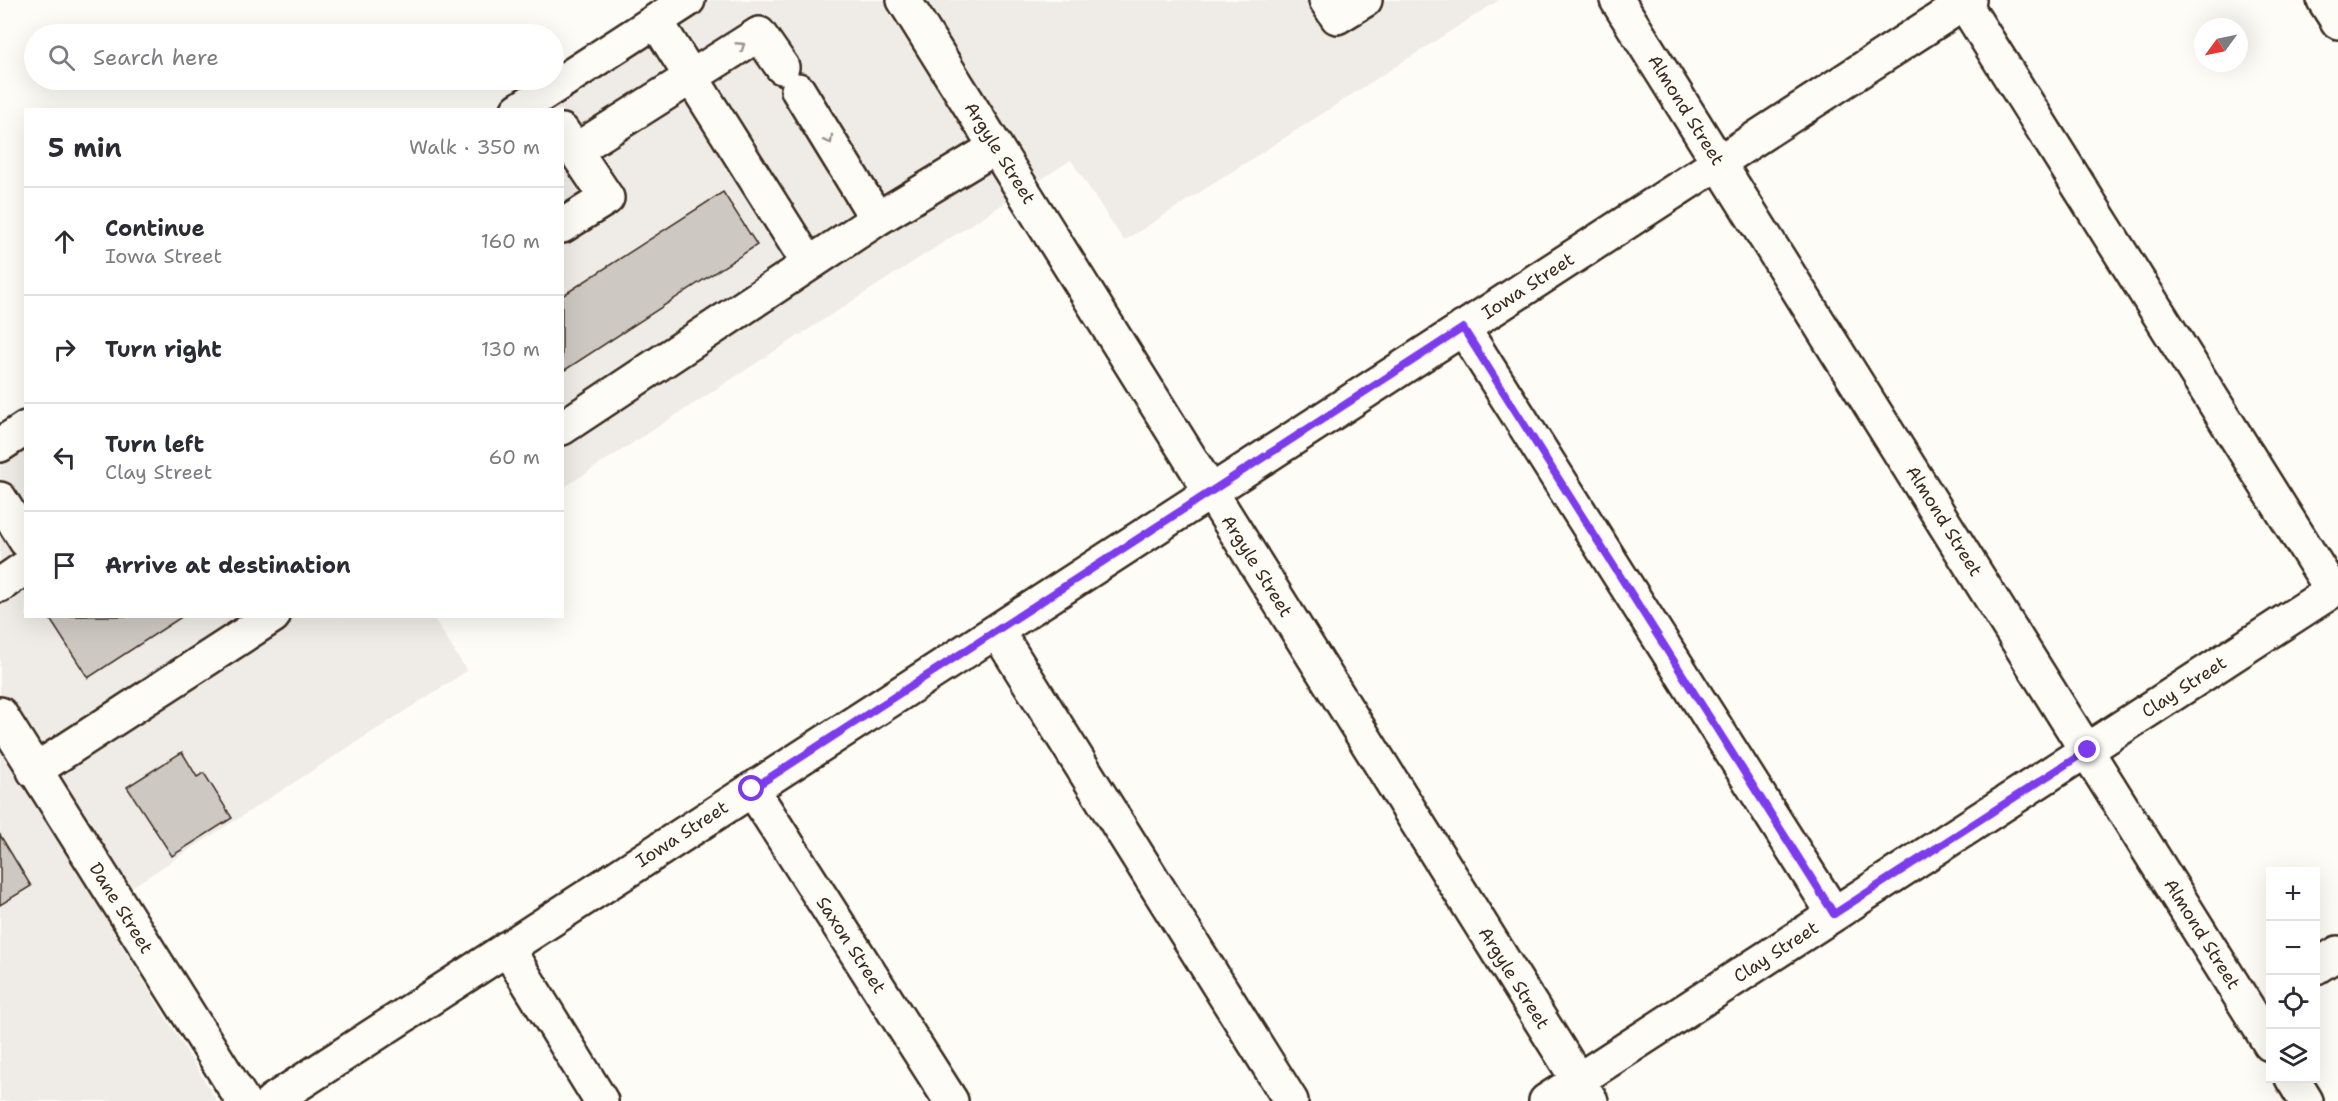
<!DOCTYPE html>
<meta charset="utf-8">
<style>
body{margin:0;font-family:"Shantell Sans",sans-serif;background:#f7f7f7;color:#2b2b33}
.controls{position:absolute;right:18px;bottom:18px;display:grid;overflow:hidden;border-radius:0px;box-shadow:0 6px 24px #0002}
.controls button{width:54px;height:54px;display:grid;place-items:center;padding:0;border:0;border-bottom:2px solid #e1e1e2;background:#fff;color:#2b2b33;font:30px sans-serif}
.compass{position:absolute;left:2194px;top:18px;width:54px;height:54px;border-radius:50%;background:#fff;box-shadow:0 6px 24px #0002;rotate:237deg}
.stop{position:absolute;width:18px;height:18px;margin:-14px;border:4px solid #7c3aed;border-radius:50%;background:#fff}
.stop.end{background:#7c3aed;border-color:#fff;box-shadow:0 2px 6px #0008}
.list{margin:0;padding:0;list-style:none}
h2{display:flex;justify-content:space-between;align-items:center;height:78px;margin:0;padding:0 24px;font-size:26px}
h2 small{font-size:20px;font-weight:400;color:#7c7c81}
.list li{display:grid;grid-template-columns:39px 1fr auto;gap:18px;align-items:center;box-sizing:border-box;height:108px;padding:0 24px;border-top:2px solid #e1e1e2}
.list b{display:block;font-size:22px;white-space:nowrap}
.list p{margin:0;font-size:20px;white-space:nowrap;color:#7c7c81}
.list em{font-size:20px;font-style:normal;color:#7c7c81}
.icon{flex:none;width:33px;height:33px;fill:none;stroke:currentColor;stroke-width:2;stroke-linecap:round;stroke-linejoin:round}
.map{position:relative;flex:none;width:2338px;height:1101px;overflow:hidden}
.search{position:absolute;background:#fff;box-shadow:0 6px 24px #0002;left:24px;top:24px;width:540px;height:66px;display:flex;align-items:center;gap:15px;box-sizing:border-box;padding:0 21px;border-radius:33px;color:#7c7c81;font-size:22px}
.panel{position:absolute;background:#fff;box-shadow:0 6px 24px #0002;left:24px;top:108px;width:540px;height:510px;border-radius:0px}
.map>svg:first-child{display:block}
</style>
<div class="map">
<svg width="2338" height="1101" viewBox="0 0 2338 1101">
<rect width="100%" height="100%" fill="#fdfcf7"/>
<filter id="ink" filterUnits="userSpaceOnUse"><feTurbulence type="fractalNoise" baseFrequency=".0167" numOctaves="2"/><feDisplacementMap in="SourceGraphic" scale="12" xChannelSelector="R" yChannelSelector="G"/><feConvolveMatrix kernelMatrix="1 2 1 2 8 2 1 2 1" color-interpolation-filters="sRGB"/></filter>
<g filter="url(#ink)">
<path fill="#efece7" d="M688,0H1499L1124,241L1071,160L563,488L562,110H518Z
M25,429L26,616L433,617L467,671L99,908L217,1101H0V446Z"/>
<path fill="#cdc8c2" stroke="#3b2a1e" stroke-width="1.5" d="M723,192L757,245L565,370L562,366V296Z
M48,616H183L88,678Z
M182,752L197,777L204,773L232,818L172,856L127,787Z
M0,835L31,886L0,905Z"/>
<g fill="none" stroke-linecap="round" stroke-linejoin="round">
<defs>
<path id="minor" d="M904,0L1591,1101
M1326,0L1337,17L1365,0
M1617,0L2270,1044
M2324,0L2338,22
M1964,3L2332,590
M656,21L809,264
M798,90L877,219
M518,110L688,0
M562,131L607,198L562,226
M576,150L759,34L782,67
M1463,328L1834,914
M562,428L877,219L996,147
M0,445L26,428
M0,499L26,541
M0,585L26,567
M997,631L1291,1101
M0,714L243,1101
M34,771L273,616
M752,789L951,1101
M507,948L601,1101
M2316,967L2338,953
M2292,1078L2306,1101
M272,1101L1969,0
M1546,1101L2338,587"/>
</defs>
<use href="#minor" stroke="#3b2a1e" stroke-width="38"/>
<use href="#minor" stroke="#fdfcf7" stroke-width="33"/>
</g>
<defs><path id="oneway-chevron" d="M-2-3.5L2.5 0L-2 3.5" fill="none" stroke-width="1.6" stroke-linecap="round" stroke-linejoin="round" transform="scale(1.5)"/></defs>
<g stroke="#9c938a">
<use href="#oneway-chevron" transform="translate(741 46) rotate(-33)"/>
<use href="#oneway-chevron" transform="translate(829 140) rotate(59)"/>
</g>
</g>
<g fill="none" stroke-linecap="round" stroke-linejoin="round" filter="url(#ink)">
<path stroke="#7c3aed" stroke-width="8" d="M752,789L1463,328L1834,914L2088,750"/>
</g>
<g text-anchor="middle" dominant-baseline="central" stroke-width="6" stroke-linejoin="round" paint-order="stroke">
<g font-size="18" fill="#3b2a1e" stroke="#fdfcf7">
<text transform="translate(1686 110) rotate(58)">Almond Street</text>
<text transform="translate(1000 153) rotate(58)">Argyle Street</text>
<text transform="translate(1528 286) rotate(-33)">Iowa Street</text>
<text transform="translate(1944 521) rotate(58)">Almond Street</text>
<text transform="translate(1257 566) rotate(58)">Argyle Street</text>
<text transform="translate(2184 687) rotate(-33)">Clay Street</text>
<text transform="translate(682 834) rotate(-33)">Iowa Street</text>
<text transform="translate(121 908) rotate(58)">Dane Street</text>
<text transform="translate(2202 934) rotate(58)">Almond Street</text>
<text transform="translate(851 945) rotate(57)">Saxon Street</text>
<text transform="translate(1776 952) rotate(-33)">Clay Street</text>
<text transform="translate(1514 978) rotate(58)">Argyle Street</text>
</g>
</g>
</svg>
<div class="controls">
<button>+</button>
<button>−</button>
<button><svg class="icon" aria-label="locate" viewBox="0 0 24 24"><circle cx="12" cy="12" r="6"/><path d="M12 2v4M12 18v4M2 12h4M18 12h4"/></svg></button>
<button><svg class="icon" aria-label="layers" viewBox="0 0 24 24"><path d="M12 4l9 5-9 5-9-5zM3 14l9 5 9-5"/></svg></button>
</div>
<svg class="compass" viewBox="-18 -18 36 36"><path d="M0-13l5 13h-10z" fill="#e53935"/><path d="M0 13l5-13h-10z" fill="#7c7c81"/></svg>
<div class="stop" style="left:752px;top:789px"></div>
<div class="stop end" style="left:2088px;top:750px"></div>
<div class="search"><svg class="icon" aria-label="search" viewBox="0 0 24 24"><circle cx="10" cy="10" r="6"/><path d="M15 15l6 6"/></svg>Search here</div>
<section class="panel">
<h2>5 min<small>Walk · 350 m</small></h2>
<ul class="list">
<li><svg class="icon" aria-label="ahead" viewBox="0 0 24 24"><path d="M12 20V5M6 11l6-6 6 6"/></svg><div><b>Continue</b><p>Iowa Street</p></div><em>160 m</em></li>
<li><svg class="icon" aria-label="right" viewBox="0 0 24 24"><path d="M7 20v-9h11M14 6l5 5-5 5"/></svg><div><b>Turn right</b></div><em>130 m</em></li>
<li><svg class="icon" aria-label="left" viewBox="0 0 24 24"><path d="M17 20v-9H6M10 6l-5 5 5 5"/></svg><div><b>Turn left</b><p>Clay Street</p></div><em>60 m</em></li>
<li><svg class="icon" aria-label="arrive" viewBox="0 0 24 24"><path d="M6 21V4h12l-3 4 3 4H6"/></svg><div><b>Arrive at destination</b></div></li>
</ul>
</section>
</div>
